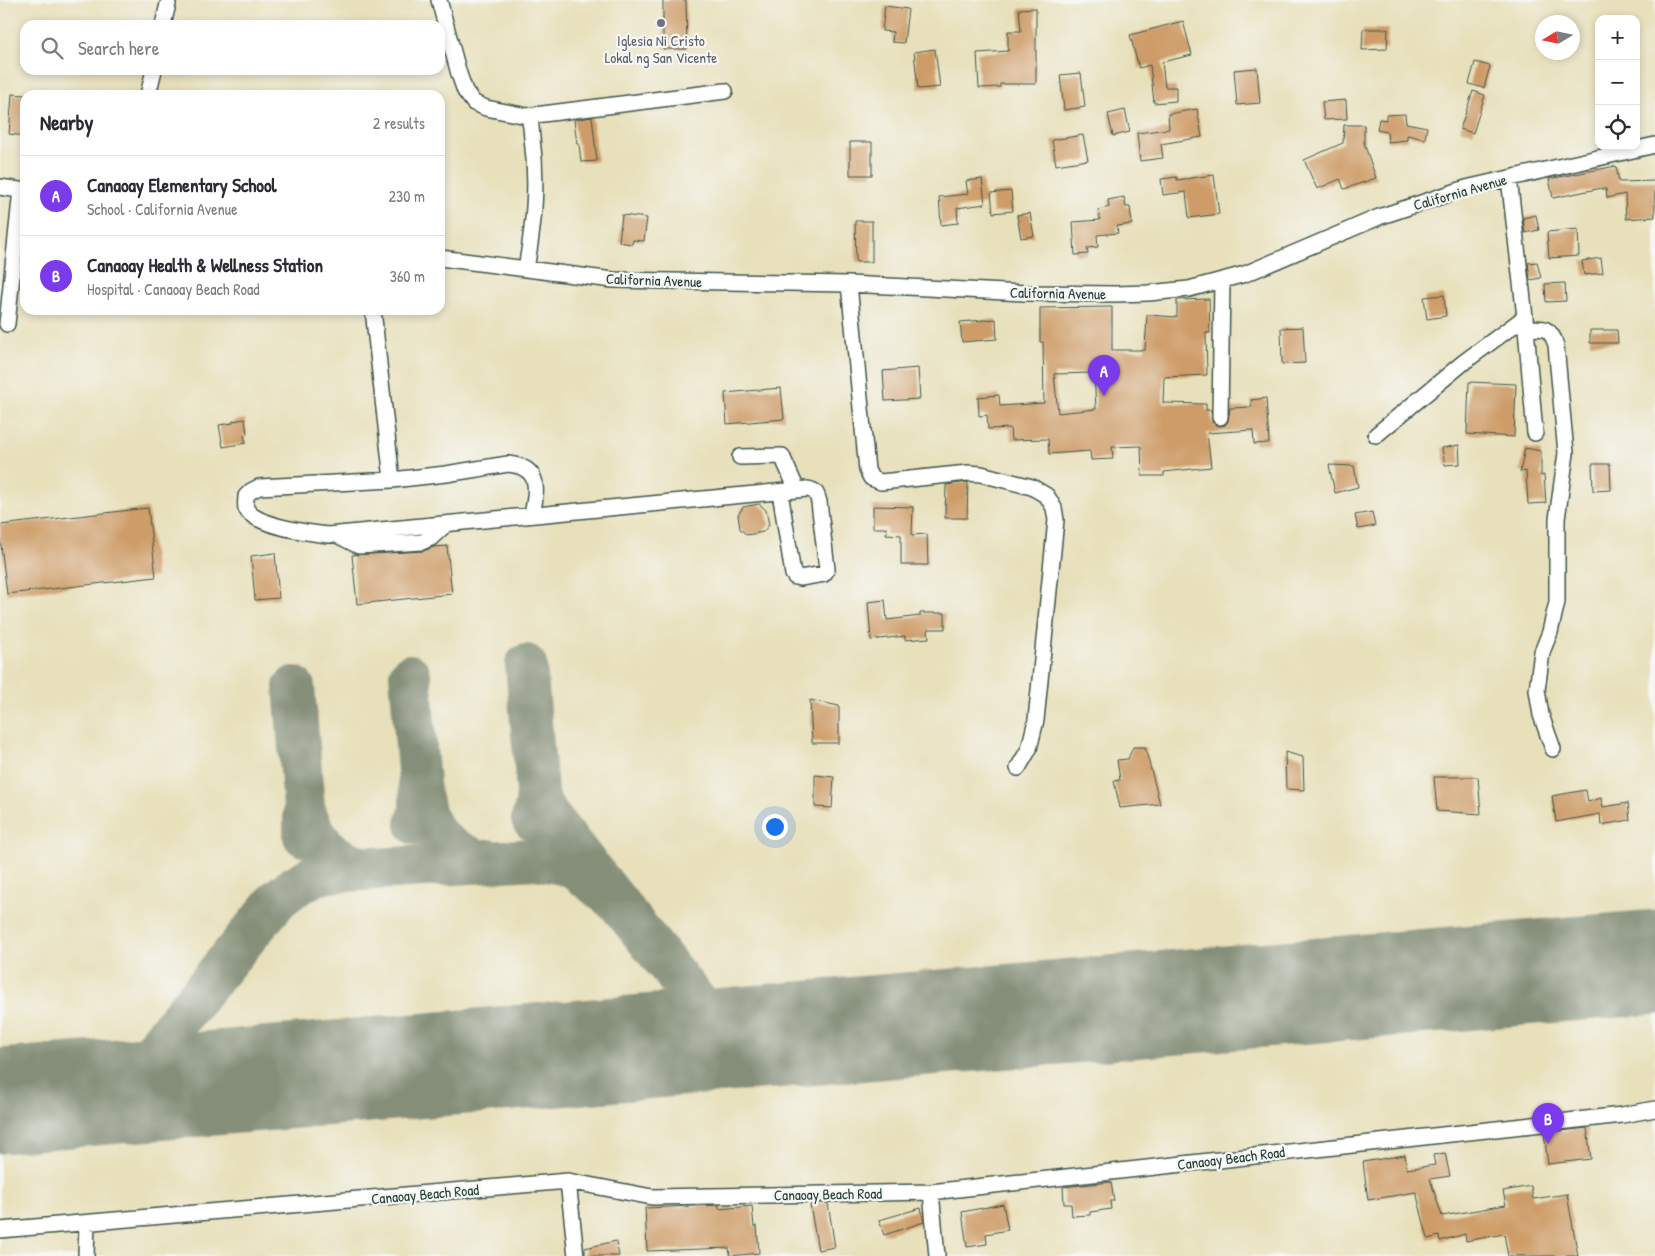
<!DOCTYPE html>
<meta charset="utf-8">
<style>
body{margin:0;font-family:"Patrick Hand",sans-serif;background:#f7f7f7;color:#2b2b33}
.controls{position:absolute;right:15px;top:15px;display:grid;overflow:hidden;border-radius:10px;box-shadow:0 2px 8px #0003}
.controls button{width:45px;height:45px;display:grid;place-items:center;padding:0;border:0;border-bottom:1px solid #e1e1e2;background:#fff;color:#2b2b33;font:25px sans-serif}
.compass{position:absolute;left:1535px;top:15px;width:45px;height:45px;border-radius:50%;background:#fff;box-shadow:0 2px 8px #0003;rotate:260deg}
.you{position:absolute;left:774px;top:826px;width:18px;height:18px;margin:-12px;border:4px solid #fff;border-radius:50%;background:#1a73e8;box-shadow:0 0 0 8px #1a73e833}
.badge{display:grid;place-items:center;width:32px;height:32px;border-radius:50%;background:#7c3aed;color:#fff;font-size:16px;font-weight:700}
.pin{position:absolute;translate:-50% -41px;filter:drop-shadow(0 1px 2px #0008)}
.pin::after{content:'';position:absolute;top:26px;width:18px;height:15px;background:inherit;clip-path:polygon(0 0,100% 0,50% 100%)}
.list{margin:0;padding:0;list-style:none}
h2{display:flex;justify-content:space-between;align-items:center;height:65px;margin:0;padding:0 20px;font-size:21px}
h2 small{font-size:16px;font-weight:400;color:#7c7c81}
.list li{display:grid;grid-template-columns:32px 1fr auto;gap:15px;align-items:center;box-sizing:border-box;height:80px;padding:0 20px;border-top:1px solid #e1e1e2}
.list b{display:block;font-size:19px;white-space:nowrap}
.list p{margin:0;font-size:16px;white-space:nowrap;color:#7c7c81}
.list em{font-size:16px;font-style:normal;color:#7c7c81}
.icon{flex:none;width:28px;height:28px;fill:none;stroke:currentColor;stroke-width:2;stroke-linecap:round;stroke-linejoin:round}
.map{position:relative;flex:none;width:1655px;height:1256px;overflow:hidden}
.search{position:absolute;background:#fff;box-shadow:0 2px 8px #0003;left:20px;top:20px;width:425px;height:55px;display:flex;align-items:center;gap:12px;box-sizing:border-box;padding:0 18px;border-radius:15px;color:#7c7c81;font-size:19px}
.panel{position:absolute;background:#fff;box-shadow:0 2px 8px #0003;left:20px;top:90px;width:425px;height:225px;border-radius:15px}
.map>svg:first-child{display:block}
</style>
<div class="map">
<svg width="1655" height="1256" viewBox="0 0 1655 1256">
<rect width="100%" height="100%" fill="#f6f6f2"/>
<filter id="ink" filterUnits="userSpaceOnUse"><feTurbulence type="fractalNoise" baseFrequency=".02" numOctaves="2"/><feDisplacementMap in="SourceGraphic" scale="10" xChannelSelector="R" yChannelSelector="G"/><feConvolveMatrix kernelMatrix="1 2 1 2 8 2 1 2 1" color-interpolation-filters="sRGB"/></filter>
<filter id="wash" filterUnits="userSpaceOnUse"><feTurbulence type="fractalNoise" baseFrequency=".0096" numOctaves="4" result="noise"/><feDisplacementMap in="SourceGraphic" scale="20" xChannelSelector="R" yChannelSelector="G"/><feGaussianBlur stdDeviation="1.12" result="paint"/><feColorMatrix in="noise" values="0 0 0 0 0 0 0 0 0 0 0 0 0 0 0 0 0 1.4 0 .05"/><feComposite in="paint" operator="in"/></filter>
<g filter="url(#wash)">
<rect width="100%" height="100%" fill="#e8e0bb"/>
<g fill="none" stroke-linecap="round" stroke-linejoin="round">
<path stroke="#848e78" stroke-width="42" d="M526,665L537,790L536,806L532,819
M410,675L420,795V811L416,824
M294,687L304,807V836
M537,790L541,805L548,815L697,1002C707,1012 718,1023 731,1029C741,1034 754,1035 766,1037
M420,795C430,837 444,848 483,862L487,860
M304,807C312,835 329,858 357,865C363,867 367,869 372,867
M666,1045C694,1039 712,1035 697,1002
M151,1054C136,1091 166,1085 192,1085
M62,1096L104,1089L115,1085L140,1066L279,898L294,887L313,876L329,872L536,859L566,865L578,871L619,904"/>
<path stroke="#848e78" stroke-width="105" d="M0,1101L1655,962"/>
</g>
<g id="blocks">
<path fill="#ce9c67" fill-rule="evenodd" d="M663,0H686L687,49H663Z
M885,6L908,9L904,43L892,42L893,32L882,31Z
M1036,8V84H1000V87L979,88L977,53L1008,51V31H1021L1019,9Z
M1183,21L1192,55L1162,62L1165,87H1176V101L1154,103L1150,65L1139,68L1130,35Z
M1363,29H1388L1387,49L1362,50Z
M935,49L940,87L918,89L914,52Z
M1475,62L1490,66L1484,88L1469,84Z
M1257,68L1260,103L1237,105L1234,70Z
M1081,73L1085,107L1064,110L1060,75Z
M1473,91L1485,95L1473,133L1460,129Z
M12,94L25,95V136L9,134Z
M1346,100L1347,119L1324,120L1322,102Z
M1197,109L1202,137L1161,144L1163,158L1140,161L1137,133L1169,129L1168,114Z
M1125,110L1130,132L1113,136L1108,114Z
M1405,114L1406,123L1427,127L1425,139L1407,135V140L1388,142L1387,132L1377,130L1379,119L1386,120V115Z
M592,117L597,161L581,162L579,144H577L574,120Z
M1344,125H1364V143L1376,178L1344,189L1340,179L1317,189L1304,160L1343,143Z
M1083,135L1088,160L1056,165L1052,140Z
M850,142H872V175H850Z
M1616,166L1619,182L1655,181V217L1626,219L1625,194L1607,198L1606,189H1602V188L1553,198L1549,179Z
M1214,175L1219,214L1189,218L1186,192L1163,195L1161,179L1177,177V180Z
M982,179L985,204L957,208L958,223L941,225L939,197L968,194L966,181Z
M1011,191L1013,211L993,213L991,193Z
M1124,197L1126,207H1130L1132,224L1117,226L1118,233L1097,235L1098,247L1087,248L1088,254L1075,255L1073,222L1100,220L1098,210L1109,207L1108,200Z
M1030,213L1034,236L1021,238L1017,215Z
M622,215L647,218L644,241L633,240L632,244L619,242Z
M1536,215L1539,230L1525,233L1523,218Z
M855,221H872V262H856Z
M1578,229L1579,256L1549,258L1547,232Z
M1601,258L1603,273L1584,275L1582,261Z
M1537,262L1541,278L1530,280L1528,263Z
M1565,283L1566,301L1546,302L1545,284Z
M1444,295L1446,316L1427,319L1424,297Z
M1209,299L1210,333H1206L1207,375L1164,377L1163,403L1206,404V410H1211L1212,422L1216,425L1220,426L1225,425L1228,421L1230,408L1252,407L1251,400L1266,398L1269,443L1254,444L1253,430L1207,433L1211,467L1164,472V476H1142L1141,446L1112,447L1113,459L1091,460L1090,451L1049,454L1048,439L1011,440L1010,428L988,429L987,415L979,416L978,397L999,395L1000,406L1044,403L1043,342H1040V308L1112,307V350H1145L1147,315L1177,317V300ZM1094,373L1096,409L1058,413L1054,374Z
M996,319L997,339L962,342L960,322Z
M1303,327L1305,363L1282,364L1281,328Z
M1590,330H1617L1618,343H1590Z
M918,368L920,399L885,401L883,371Z
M1469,382L1516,384L1514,437L1467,434Z
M781,388L784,419L727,424L725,393Z
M245,419L247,434L244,435L246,443L223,447L219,425L233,423V421Z
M1459,445L1460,464L1445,465L1442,448Z
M1525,448L1541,451V476L1544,475L1546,503L1528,504L1526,471L1520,472Z
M1592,464H1610L1611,490L1593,491Z
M1329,465L1354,466L1358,487L1335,493Z
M968,482L967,518H945L946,485Z
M759,504L766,510L769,525L763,532L747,535L740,529L738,515L743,507Z
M873,506L913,507L912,535L927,534L928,565H901V535L886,534L887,528H873Z
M148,508L156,577L7,594L0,537V525Z
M1372,512L1375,526L1358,529L1355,515Z
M447,546L452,594L357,604L352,555L423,551L434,547Z
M275,553L279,598L255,600L251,556Z
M885,600L887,620L920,616V613H945V629H928L929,638L905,640V636L871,640L868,602Z
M810,700L839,706V743H812Z
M1133,747H1145L1160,804L1120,808L1114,781L1120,780L1117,760L1128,759Z
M1285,752L1303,757L1304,790L1286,789Z
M815,775L834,777L832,808L815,807Z
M1434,777H1478L1481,814L1437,811Z
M1586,790L1588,802L1601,798L1603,807L1628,803L1630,820L1601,825L1600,814L1556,822L1552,796Z
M1587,1128L1591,1159L1548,1164L1544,1133Z
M1445,1153L1450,1176L1430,1179L1442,1216L1506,1205L1503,1191L1531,1186L1533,1199L1567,1194L1578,1256H1508L1504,1234L1466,1241L1465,1234L1440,1241L1439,1236L1428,1239L1416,1192L1368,1200L1363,1162L1405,1155L1407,1169L1435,1165L1433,1155Z
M1111,1182L1114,1201H1110L1111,1209L1090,1212V1215L1072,1216L1071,1204H1064L1063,1187Z
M817,1203H828L835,1247L818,1250L810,1205Z
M1003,1204L1008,1230L986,1234L987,1244L967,1247L962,1212Z
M719,1205V1209L752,1206L754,1227L757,1226L759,1253L730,1256L729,1248L647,1251L645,1208Z
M921,1208L924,1222L884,1235L879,1220Z
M616,1241L619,1256H585V1248Z"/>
</g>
</g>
<g filter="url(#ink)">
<use href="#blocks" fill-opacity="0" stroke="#3d5548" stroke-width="1"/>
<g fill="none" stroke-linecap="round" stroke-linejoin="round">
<defs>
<path id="minor" d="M439,0L459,74L465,91L474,103L486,108L527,116L725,91
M163,25L168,4
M148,95L154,70
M1509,178L1525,317L1535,433
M0,187L25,191
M440,258L613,280L849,284L1026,293L1115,294L1148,293L1189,289L1245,274L1379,217L1466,188L1655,145
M526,269C534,223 538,184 532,138C531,131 532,122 527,116
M849,284L867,470L871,478L881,482L968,473L981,474L1032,487L1047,496L1054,508L1056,520L1036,720L1029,749L1018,768
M373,310L392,480
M7,324L21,190
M1526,329C1544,327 1550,327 1556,345L1566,453L1557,519V602L1550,632L1542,652L1537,690L1541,715L1553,749
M1220,417L1222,281
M1376,435L1464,362L1525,317
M740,457L782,456L797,490
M532,514C538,488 540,467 508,464L446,474L392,480L259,487L251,491L246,496C246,500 245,505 246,508C253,526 311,533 328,535L807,489C816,490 817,494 819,502L827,569L824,574L800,578L795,577L793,574L780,492
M337,535L359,546L422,542L431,538L446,524
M568,1181L576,1256
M931,1192L937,1256
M0,1230L568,1181L652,1197L931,1192L1622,1115L1655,1109
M86,1256L87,1223"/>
</defs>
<use href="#minor" stroke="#3d5548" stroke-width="18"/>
<use href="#minor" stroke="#fff" stroke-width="15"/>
</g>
</g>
<circle fill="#6b7280" stroke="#f6f6f2" stroke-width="2" cx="661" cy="23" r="5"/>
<g text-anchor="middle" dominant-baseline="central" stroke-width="4.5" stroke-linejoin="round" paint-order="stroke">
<g font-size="15" fill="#5b616d" stroke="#f6f6f2">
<text x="661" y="40">Iglesia Ni Cristo<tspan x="661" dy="17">Lokal ng San Vicente</tspan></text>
</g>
<g font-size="15" fill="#1f3d34" stroke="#f6f6f2">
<text transform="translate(1460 192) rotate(-16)">California Avenue</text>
<text transform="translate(654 280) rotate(2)">California Avenue</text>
<text transform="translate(1058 293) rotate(1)">California Avenue</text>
<text transform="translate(1231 1158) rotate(-7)">Canaoay Beach Road</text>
<text transform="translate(425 1194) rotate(-5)">Canaoay Beach Road</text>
<text transform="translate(828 1194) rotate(-1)">Canaoay Beach Road</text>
</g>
</g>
</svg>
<div class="controls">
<button>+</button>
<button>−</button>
<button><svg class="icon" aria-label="locate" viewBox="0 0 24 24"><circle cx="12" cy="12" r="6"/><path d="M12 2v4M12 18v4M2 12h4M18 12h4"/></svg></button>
</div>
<svg class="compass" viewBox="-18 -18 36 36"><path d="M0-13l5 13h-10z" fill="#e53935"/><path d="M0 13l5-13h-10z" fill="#7c7c81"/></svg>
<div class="you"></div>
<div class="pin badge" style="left:1104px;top:396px">A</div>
<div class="pin badge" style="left:1548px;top:1144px">B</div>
<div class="search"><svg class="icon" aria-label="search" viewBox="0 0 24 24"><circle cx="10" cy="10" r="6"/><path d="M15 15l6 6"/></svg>Search here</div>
<section class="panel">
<h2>Nearby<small>2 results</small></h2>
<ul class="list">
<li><span class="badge">A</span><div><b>Canaoay Elementary School</b><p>School · California Avenue</p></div><em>230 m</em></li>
<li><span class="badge">B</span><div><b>Canaoay Health &amp; Wellness Station</b><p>Hospital · Canaoay Beach Road</p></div><em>360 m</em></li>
</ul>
</section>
</div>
